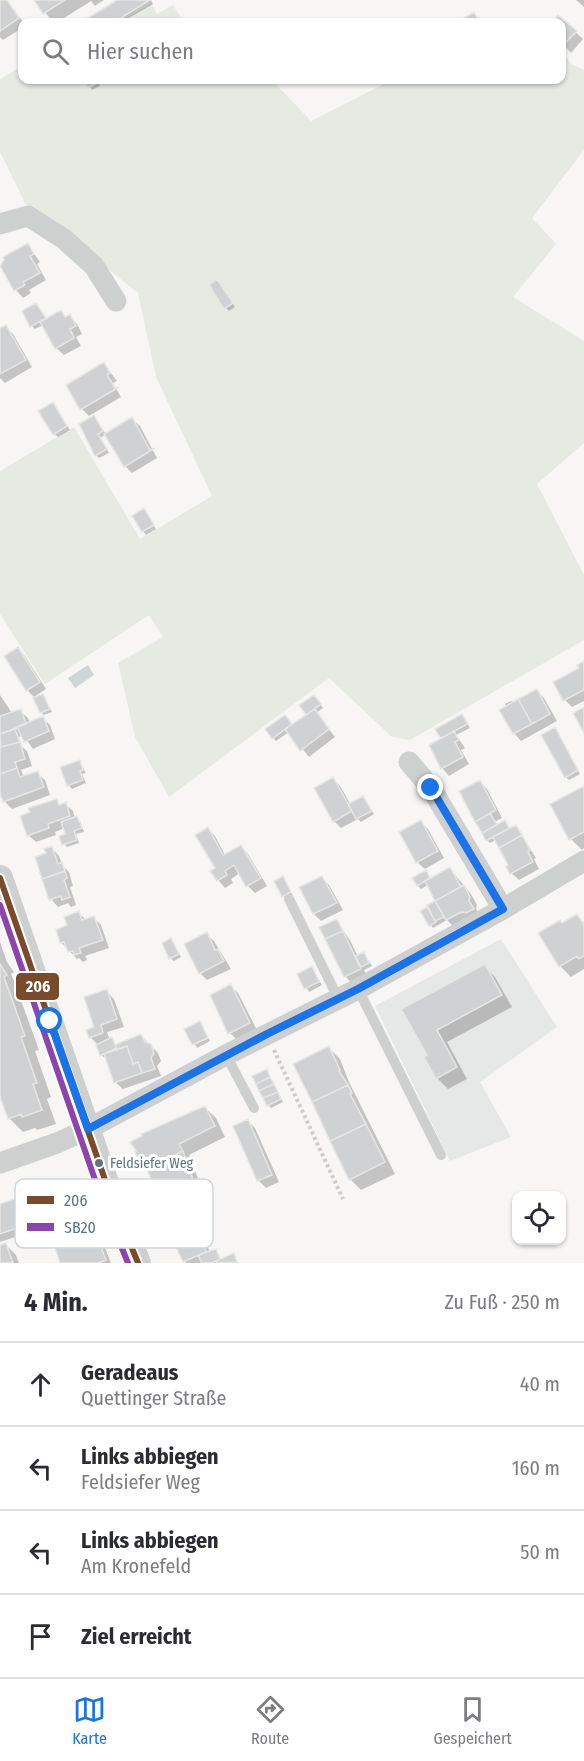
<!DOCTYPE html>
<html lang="de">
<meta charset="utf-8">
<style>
body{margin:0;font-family:"Fira Sans Condensed",sans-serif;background:#f7f7f7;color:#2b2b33}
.controls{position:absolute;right:18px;bottom:18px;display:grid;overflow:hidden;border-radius:12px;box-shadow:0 2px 4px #0004}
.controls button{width:54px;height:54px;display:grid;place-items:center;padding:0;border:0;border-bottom:2px solid #e1e1e2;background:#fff;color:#2b2b33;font:30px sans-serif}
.stop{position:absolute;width:18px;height:18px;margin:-14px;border:4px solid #1a73e8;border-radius:50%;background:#fff}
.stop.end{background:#1a73e8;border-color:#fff;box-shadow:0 2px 6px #0008}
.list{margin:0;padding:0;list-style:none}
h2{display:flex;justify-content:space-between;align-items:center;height:78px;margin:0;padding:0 24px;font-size:26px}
h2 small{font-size:20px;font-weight:400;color:#7c7c81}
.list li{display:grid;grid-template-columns:39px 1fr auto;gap:18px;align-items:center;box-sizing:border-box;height:84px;padding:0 24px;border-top:2px solid #e1e1e2}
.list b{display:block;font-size:22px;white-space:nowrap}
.list p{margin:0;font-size:20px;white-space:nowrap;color:#7c7c81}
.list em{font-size:20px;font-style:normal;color:#7c7c81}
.icon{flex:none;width:33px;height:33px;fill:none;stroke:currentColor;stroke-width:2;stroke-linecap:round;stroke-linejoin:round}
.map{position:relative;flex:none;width:584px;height:1263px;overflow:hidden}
.search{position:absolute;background:#fff;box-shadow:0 2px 4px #0004;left:18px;right:18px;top:18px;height:66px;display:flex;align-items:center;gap:15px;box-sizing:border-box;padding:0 21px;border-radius:12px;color:#7c7c81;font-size:22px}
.sheet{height:414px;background:#fff}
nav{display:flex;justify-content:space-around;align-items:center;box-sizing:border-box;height:84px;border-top:2px solid #e1e1e2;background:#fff;font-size:16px;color:#7c7c81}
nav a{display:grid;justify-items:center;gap:3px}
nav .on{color:#1a73e8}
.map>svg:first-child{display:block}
</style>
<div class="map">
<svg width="584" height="1263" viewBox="0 0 584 1263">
<rect width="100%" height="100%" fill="#f7f6f5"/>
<path fill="#e6e8e7" d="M501,939L557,1027L480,1082L511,1137L450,1161L375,1006Z"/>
<path fill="#e6eae3" d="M151,3L157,14L173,5L184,22H119Z
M562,52L571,64L584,70V150L532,218L556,244L513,297L584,341V443L537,484L584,575V640L410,740L392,737L329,678L169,797L135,737L118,663L163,637L149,615L45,684L0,614V471L74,427L140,539L212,496L156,377L138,293L25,203L0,152V79L22,66V80H272L311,121L392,80H562Z"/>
<path fill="#ced6d8" d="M88,665L94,675L75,688L68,678Z"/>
<path fill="#0003" d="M0,0H7L23,22L22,28L3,40L0,37Z
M35,0H104L95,6L91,1L58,22H53Z
M120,0H151L153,4L122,22H90L88,20Z
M576,0H584V7Z
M559,17L583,39L571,53L562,43V22H554Z
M85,80H96L100,86L92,90Z
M28,245L40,262L37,264L46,280L29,290L31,293L23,298L16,290L2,266Z
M220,284L235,307L229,311L226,308Z
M36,305L46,320L61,312L67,318L69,316L77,324L82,334L76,337L81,346L64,355L56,348L43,325L35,329L32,326Z
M6,327L13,334L32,367L5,383L0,378V330Z
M104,364L117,381L113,383L121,397L89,416L82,409Z
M56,407L70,430L58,437L54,434Z
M94,417L106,434L100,438L109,453L99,458L96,455Z
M132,419L140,426L157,458L132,473L125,466Z
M144,510L156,529L146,535L143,531Z
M17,649L25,656L46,689L34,697L27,690Z
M584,663V701L572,707L565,700Z
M537,691L544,698L557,721L521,741L514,733L505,704L511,701L515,703Z
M0,695L12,713L20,711L28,718L30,723L42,718L50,725L55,739L33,749L23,735L19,737L21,746L27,751L32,766L21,770L24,777L37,773L45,780L50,795L12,809L4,801L0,789Z
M43,695L52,712L44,715L41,712Z
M317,700L323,708L316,713L335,737L309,757L289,732L276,741L273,738L288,720L292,726L308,715L301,706Z
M462,715L470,728L456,735L465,748L461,750L469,764L449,776L442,768L444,738L437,729Z
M555,729L580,774L569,780L566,777Z
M79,761L86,773L82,774L86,783L72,789L68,785Z
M333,779L340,786L351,805L363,798L374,814L361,822L358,819L341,828L334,821Z
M480,782L487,789L502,818L495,822L497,826L504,822L510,829L516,826L536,858L534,859L539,869L519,880L511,873L510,866L496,840L490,843L487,840Z
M584,788V848L582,850L571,839Z
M56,801L61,805L65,804L73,811L75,819L80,821L84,832L76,834L79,843L67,847L64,844L67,835L65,828L55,832L56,835L36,842L28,835Z
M421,822L428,829L444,858L425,869L417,862Z
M208,829L215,836L225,855L241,846L248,854L267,886L255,893L248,886L240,873L231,879L233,883L225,888L218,880L217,868Z
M52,848L59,856L63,866L69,872L73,886L70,887L76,905L71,907L68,903L58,907L51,899L48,854Z
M450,869L471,894L477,905L476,909L480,916L454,927L447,920L433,928L422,912L435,903L439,907L428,885L421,889L418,886L426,872L431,880Z
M283,878L293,896L287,899L283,896Z
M321,878L329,885L343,910L321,921L314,914Z
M79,913L86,920L94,918L101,925L109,948L85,956L87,960L83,962L79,958L77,959L61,942Z
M577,915L584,923V969L571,977L560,966L562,924Z
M336,921L350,940L358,957L364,953L372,966L364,970L367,976L352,984L345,976Z
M206,934L214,941L231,969L207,980L200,973Z
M171,940L181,957L174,961L170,958Z
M0,942L7,962L14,972L11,974L14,981L20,990L18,992L39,1050L35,1051L51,1097L47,1099L56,1124L37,1130L35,1128L23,1132L9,1118L0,1094Z
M484,966L495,977L512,1007L447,1042L467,1079L448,1089L437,1078L429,1056L403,1010Z
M312,968L322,985L309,992L299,974Z
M231,986L238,993L257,1030L237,1040L230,1033Z
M106,991L114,999L124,1027L107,1032L110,1040L112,1039L116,1046L141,1036L158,1053L161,1061L157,1066L161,1076L123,1089L115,1082L107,1058H105L101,1055L98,1045L90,1037L96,1028Z
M199,1023L210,1041L197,1048L186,1029Z
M329,1048L340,1059L349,1082L395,1174L361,1190L350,1179Z
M266,1071L283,1102L271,1108L268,1105Z
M204,1107L216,1118L225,1137L189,1155L208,1205L173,1218L162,1207L148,1169L141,1161Z
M248,1121L255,1128L279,1182L266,1188L258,1180Z
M59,1185L67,1195L80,1191L87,1198L96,1221L80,1227L72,1218L0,1242V1205Z
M195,1224L203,1231L210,1253L216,1251L221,1260L233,1255L238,1263H186L184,1261Z
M95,1233L102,1240L111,1263H62Z
M5,1244L16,1255L19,1263H0V1246Z"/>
<path fill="#d0d1d2" stroke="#e6e6e5" stroke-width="1.5" d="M0,0H7L19,18L0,31Z
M34,0H65L43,14Z
M117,0H150L114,22H88L86,19Z
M474,12L480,22H467L464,18Z
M558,15L577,31L562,46V22H552Z
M83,80H96L98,82L88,88Z
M28,243L34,254L30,256L40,273L23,282L25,285L14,291L0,266L4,260L3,257Z
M217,279L233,303L224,309L209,285Z
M36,303L46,318L30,327L22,311Z
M61,310L65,317L70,314L76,326L70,329L74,338L55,349L40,322Z
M6,325L26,360L0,374V328Z
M104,362L110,373L107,375L115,388L119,387L80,410L66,385Z
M53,402L67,426L53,435L38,411Z
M94,415L103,431L98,434L107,449L95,456L79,424Z
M132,417L150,450L155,448L124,467L104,434Z
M144,508L154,525L142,532L132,516Z
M18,647L40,682L26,691L4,656Z
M584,661V690L563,701L553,682L579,668L577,665Z
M537,689L550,714L532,724L518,699Z
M43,694L50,709L40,713L33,698Z
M314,695L321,704L306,715L299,705Z
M518,699L532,724L513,734L499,710Z
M584,707V733L573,713Z
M21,709L26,724L0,734V716Z
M315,709L329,729L300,751L285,729Z
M462,714L468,724L441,738L439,736L435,729Z
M285,715L292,724L272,739L265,729Z
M43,716L49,731L24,742L17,727Z
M555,727L578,770L565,778L541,735Z
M15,729L20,742L1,747L0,734Z
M454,731L459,740L455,742L463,757L441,769L429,745Z
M20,742L25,759L15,762L17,768L0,774V744L1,747Z
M80,760L83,770L80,771L83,780L67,786L60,767Z
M17,768L20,777L38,771L44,787L3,802L0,794V774Z
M333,777L352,811L333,822L314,788Z
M480,780L496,810L475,822L459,791Z
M584,786V832L569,840L550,804Z
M363,796L372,811L356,819L348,804Z
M57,799L59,805L66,802L70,816L48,824L49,828L27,836L20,816L30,812L28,808Z
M490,813L497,825L482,833L475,822Z
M77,816L82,828L74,831L77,840L62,845L59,836L65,834L61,822Z
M421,820L438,851L416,863L399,832Z
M505,820L509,828L486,841L482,833Z
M516,825L522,835L499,848L493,837Z
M208,827L223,855L241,845L261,878L246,887L234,865L225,871L227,875L217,881L210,871L215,868L195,835Z
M522,835L530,850L528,852L533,862L510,874L506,867L508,865L499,848Z
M52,846L58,864L62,862L65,871L42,879L35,857L46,853L44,849Z
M450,867L461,887L435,901L425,881Z
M426,870L430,878L417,886L412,878Z
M65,871L67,878L64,880L70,897L62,900L61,896L49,900L42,879Z
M283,876L291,892L282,897L274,881Z
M322,876L337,903L313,914L299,887Z
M464,885L470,897L469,901L474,909L466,913L462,912L446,920L435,901Z
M435,901L444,917L435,921L427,905Z
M427,907L436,922L429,926L420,911Z
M79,911L82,920L94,916L103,940L79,948L81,953L74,955L73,951L68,952L64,942L60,943L56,930L67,925L64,917Z
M577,914L584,925V956L579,959L577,956L559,967L538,933L560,920L562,923Z
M337,919L343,931L325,939L319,927Z
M343,931L361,969L344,977L325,939Z
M207,932L215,950L218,949L224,961L199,974L184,944Z
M171,938L179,954L169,959L162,943Z
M364,952L369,963L361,967L355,956Z
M0,964L7,975L4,977L25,1036L21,1037L37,1083L33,1084L42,1110L22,1117L21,1114L8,1119L0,1097Z
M485,964L502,995L437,1030L457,1067L436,1079L424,1057L427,1055L401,1009Z
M312,966L319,982L304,989L297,974Z
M231,984L250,1023L228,1034L210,995Z
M107,989L117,1019L101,1025L103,1033L89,1038L86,1030L94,1027L84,997Z
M200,1021L208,1038L192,1045L184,1029Z
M141,1034L145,1042L151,1044L154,1053L151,1058L155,1069L142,1073L138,1062L133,1064L127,1046L117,1050L115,1045Z
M112,1037L116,1048L100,1056L96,1045Z
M127,1046L133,1064L138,1062L142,1073L114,1083L104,1054Z
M329,1046L340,1070L339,1071L348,1085L312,1102L293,1064Z
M267,1069L270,1077L256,1084L252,1076Z
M270,1077L274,1084L259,1091L256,1084Z
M274,1084L278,1092L263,1098L259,1091Z
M348,1085L352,1093L350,1094L366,1124L330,1141L312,1102Z
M278,1092L281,1099L267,1106L263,1098Z
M205,1106L215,1126L179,1144L183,1151L147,1169L143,1161L140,1162L135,1152L136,1151L130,1142L142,1136L141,1134Z
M248,1119L272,1175L257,1181L233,1126Z
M366,1124L385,1162L349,1180L330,1141Z
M183,1151L198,1194L161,1207L147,1169Z
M39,1190L48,1217L0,1234V1204Z
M201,1221L196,1223L206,1252L183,1262L169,1232Z
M95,1231L106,1260L99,1263H60L54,1245Z
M6,1243L13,1263H0V1245Z
M216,1249L220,1259L212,1263H202L198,1255Z
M234,1253L237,1262L217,1263L216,1261Z"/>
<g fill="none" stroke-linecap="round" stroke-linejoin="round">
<path stroke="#cccccd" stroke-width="4" stroke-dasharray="3 3" stroke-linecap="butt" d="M274,1050L343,1199"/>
<path stroke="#ced0d0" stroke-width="10" d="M289,899L338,998
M358,989L441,1155
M226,1055L254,1108"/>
<path stroke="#ced0d0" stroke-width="21" d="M0,224L28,216L64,239L94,266L116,301
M409,762L431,788L503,909
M0,1163L57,1143L88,1129L226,1055L358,989L503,909L584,861"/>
<path stroke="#ced0d0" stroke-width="26" d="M0,878L111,1197L138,1263"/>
<defs>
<path id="bus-1" d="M0,878L111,1197L138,1263"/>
<path id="bus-2" d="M0,905L102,1200L128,1263"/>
</defs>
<use href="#bus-1" stroke="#fff" stroke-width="10"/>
<use href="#bus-2" stroke="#fff" stroke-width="10"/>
<use href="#bus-1" stroke="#7a4b2a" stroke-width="6"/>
<use href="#bus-2" stroke="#8e44ad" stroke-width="6"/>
</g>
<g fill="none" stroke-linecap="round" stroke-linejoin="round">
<path stroke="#1a73e8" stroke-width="8" d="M50,1021L88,1129L267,1034L358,989L503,909L431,788"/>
</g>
<circle fill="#617581" stroke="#fff" stroke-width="2" cx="99" cy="1163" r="5"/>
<g text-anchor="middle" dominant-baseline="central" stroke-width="6" stroke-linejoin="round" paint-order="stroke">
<g font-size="14" fill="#617581" stroke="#fff" text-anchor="start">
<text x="110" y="1163">Feldsiefer Weg</text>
</g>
</g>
<rect x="15" y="1179" width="198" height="69" rx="9" fill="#fff" stroke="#d0d6d9" stroke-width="1.5"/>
<rect x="27" y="1196" width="27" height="8" fill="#7a4b2a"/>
<rect x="27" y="1223" width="27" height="8" fill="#8e44ad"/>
<g font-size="16" fill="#617581">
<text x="64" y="1206">206</text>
<text x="64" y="1233">SB20</text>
</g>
<rect stroke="#fff" stroke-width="2" x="15" y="972" width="45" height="29" rx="6" fill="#7a4b2a"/>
<g font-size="16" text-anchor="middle" font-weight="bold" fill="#fff">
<text x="38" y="992">206</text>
</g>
</svg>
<div class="controls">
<button><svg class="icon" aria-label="locate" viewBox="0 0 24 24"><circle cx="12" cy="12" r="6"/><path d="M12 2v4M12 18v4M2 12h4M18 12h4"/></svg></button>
</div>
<div class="stop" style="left:50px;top:1021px"></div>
<div class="stop end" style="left:431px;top:788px"></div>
<div class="search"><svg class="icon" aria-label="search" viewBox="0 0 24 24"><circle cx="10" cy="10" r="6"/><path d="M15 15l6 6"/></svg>Hier suchen</div>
</div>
<section class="sheet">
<h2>4 Min.<small>Zu Fuß · 250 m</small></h2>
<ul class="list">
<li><svg class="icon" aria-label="ahead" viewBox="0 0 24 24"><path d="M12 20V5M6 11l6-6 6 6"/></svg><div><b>Geradeaus</b><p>Quettinger Straße</p></div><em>40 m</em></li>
<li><svg class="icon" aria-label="left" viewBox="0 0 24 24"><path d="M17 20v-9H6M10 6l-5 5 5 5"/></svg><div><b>Links abbiegen</b><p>Feldsiefer Weg</p></div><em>160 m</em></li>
<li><svg class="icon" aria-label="left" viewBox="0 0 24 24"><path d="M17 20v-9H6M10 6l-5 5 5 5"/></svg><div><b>Links abbiegen</b><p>Am Kronefeld</p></div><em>50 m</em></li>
<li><svg class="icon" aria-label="arrive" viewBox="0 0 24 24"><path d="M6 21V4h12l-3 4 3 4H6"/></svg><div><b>Ziel erreicht</b></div></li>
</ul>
</section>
<nav>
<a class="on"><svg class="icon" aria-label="map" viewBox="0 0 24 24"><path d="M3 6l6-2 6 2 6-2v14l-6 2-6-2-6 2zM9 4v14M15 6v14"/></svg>Karte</a>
<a><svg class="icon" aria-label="directions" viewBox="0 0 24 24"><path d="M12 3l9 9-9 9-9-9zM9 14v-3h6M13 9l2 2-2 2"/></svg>Route</a>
<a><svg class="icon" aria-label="saved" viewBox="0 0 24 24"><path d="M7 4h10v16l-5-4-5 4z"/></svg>Gespeichert</a>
</nav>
